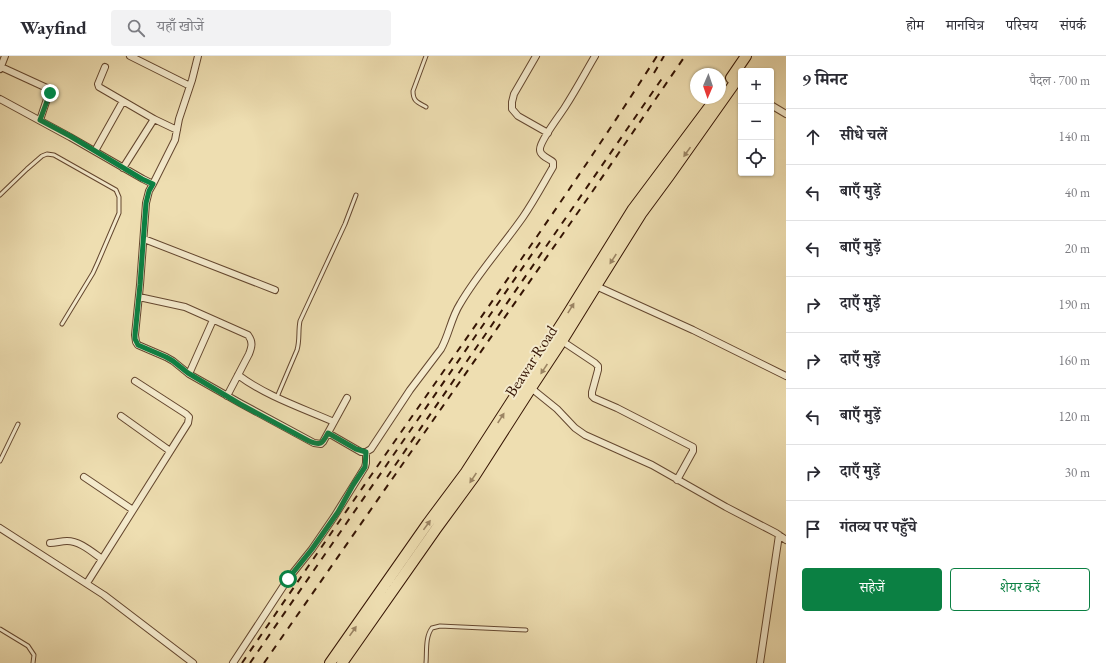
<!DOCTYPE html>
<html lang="hi">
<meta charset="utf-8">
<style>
body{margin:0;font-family:"EB Garamond","Noto Serif Devanagari",serif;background:#f2f2f3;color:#2b2b33}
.controls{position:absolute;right:12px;top:12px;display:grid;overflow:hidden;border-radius:4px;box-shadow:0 1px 3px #0004}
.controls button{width:36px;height:36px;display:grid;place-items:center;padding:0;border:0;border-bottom:1px solid #e1e1e2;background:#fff;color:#2b2b33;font:20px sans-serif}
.compass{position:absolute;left:690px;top:12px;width:36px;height:36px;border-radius:50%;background:#fff;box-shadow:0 1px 3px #0004;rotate:182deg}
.stop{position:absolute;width:12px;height:12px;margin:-9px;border:3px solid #0b8043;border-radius:50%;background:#fff}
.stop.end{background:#0b8043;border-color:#fff;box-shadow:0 1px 4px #0008}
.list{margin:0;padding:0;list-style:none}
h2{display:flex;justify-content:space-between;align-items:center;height:52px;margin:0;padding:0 16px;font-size:17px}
h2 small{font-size:13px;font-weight:400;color:#7c7c81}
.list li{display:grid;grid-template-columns:26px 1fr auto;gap:12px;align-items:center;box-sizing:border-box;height:56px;padding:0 16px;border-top:1px solid #e1e1e2}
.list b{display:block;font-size:15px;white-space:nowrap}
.list em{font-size:13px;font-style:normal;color:#7c7c81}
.actions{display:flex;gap:8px;padding:12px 16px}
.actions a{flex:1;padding:9px 0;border:1px solid #0b8043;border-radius:4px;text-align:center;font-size:14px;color:#0b8043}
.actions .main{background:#0b8043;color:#fff}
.icon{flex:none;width:22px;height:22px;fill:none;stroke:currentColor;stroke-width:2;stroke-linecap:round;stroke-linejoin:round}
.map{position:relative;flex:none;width:786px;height:607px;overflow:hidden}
header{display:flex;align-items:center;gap:24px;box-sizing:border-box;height:56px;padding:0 20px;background:#fff;border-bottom:1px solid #e1e1e2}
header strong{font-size:19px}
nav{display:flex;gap:22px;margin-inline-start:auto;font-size:14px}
.search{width:280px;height:36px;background:#f2f2f3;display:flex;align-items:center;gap:10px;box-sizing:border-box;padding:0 14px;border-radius:4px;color:#7c7c81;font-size:15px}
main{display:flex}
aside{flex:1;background:#fff}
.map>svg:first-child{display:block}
</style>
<header>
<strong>Wayfind</strong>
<div class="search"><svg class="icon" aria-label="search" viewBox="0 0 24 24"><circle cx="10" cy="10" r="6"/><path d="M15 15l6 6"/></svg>यहाँ खोजें</div>
<nav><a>होम</a><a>मानचित्र</a><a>परिचय</a><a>संपर्क</a></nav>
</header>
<main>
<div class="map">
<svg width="786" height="607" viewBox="0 0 786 607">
<rect width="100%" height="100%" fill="#eedeb1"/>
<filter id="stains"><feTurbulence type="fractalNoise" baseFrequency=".005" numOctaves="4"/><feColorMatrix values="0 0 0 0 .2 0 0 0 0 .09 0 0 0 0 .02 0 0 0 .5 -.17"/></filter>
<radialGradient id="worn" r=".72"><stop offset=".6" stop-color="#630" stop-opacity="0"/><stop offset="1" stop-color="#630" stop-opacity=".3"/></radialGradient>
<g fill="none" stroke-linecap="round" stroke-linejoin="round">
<defs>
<path id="service" d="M426,51C417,46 413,45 413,35L426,0
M0,139L27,113L42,100L47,98L54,99L116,134L119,141V157L98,206L93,217L62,268
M277,341L297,294C300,284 298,275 300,265L345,168L356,139
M0,405L18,368
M0,573L28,590L34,599L33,607
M426,607C427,596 425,581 432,572L440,570L526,574"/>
<path id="minor" d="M130,0L190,30
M536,0L514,38L512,46V53L518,60L548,77
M1,11L49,33V37L40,64
M105,11L98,28L99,31L154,63L177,74
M0,13L5,0
M0,43L70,81L143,123L153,128L149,135L146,147L140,229L135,279L136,286L138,289L166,301L173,305L189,318L240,347L314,387L321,388L323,386L347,342
M771,49L786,58
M95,95L123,45
M123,112L154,63
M153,128L175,84L179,63L192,24L198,0
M144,183L275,234
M596,230L693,274L786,320
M139,241L185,251L248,279C253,286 252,290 249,298L227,340
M562,285L595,307L598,310V314L592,336V340L594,342L617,352L693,391V395L677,424
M189,318L213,264
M238,319C266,340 302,352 334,366
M531,332L557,353L575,372L585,379L652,409L726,451L776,477L786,484
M121,360L170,395
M328,377L361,396H366L371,393L410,334L441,293C449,279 451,262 460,248C478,217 502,191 523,161C534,145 543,128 553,111V106C550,103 540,100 540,94C539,86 560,59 565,51C576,34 585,17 595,0
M84,421L133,454
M0,472L104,539L193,607
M50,487C56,487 61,485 67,485C80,485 92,496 102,503
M87,527L188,367L189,361L186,358L135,325
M233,607L288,523L312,493L334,461L365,411L366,407V396
M760,607L779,479"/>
<path id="primary" d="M731,22L746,0
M330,607L428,467L466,416L564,264L633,153L716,42
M342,607L436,473L474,421L531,332L562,285L596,230L641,158L669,120L741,18"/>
</defs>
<use href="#service" stroke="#64472f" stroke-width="5"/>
<use href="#minor" stroke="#64472f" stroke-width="8"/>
<use href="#primary" stroke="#361504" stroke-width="12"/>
<use href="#service" stroke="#f4eacc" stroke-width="3"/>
<use href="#minor" stroke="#f4eacc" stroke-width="6"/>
<use href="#primary" stroke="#eedeb1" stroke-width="10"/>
<path stroke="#361504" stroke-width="2" stroke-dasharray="7 7" stroke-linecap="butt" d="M654,17L664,0
M387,421L663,21
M242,607C311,506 380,406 450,306C520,205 591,104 657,0
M250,607L541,185
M264,607L590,139L685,0"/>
</g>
<defs><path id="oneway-solid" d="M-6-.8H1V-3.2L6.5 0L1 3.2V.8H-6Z"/></defs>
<g fill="#9b8463">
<use href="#oneway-solid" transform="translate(687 96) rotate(125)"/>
<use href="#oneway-solid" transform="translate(613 203) rotate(123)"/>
<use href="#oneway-solid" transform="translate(571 252) rotate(-58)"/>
<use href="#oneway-solid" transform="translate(544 313) rotate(124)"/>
<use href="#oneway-solid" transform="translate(501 362) rotate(-57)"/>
<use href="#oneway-solid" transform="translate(473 422) rotate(124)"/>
<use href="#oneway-solid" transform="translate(427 469) rotate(-54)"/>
<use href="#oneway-solid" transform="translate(353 575) rotate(-55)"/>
</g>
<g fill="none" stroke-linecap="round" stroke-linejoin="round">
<path stroke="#0b8043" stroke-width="5" d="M50,37L40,64L70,80L142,123L153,128L149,135L146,147L140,229L135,279V283L138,289L166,301L173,305L188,317L240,348L309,385C321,390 322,388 328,377L356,393L366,396L365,411L353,429L338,456L312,493L288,523"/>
</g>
<g text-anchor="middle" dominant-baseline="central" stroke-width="4" stroke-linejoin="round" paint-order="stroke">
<g font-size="16" fill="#361504" stroke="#f4eacc">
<text transform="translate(531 305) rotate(-57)">Beawar Road</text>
</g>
</g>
<rect width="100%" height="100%" filter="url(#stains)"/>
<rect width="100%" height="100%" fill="url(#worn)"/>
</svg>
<div class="controls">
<button>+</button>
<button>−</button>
<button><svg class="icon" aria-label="locate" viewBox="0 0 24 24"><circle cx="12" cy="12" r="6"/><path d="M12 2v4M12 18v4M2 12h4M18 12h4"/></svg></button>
</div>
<svg class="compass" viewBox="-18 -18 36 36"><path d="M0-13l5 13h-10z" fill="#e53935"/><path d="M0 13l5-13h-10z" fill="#7c7c81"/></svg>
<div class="stop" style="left:288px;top:523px"></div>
<div class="stop end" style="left:50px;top:37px"></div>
</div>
<aside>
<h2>9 मिनट<small>पैदल · 700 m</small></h2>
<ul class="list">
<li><svg class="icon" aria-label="ahead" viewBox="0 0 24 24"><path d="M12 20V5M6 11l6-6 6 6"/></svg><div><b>सीधे चलें</b></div><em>140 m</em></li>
<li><svg class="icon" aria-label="left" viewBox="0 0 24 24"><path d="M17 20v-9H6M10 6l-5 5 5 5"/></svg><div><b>बाएँ मुड़ें</b></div><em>40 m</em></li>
<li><svg class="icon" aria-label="left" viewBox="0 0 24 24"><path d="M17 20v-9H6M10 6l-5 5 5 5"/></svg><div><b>बाएँ मुड़ें</b></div><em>20 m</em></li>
<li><svg class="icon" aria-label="right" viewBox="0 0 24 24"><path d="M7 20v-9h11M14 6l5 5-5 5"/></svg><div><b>दाएँ मुड़ें</b></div><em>190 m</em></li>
<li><svg class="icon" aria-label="right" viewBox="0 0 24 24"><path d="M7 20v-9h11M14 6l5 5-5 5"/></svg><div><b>दाएँ मुड़ें</b></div><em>160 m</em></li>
<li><svg class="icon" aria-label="left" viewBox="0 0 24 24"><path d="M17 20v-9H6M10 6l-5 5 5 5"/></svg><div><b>बाएँ मुड़ें</b></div><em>120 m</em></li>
<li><svg class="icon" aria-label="right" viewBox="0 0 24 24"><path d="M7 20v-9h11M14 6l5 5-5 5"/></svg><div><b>दाएँ मुड़ें</b></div><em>30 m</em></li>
<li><svg class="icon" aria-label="arrive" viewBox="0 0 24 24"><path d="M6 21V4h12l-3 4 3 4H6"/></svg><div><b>गंतव्य पर पहुँचे</b></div></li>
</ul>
<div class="actions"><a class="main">सहेजें</a><a>शेयर करें</a></div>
</aside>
</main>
